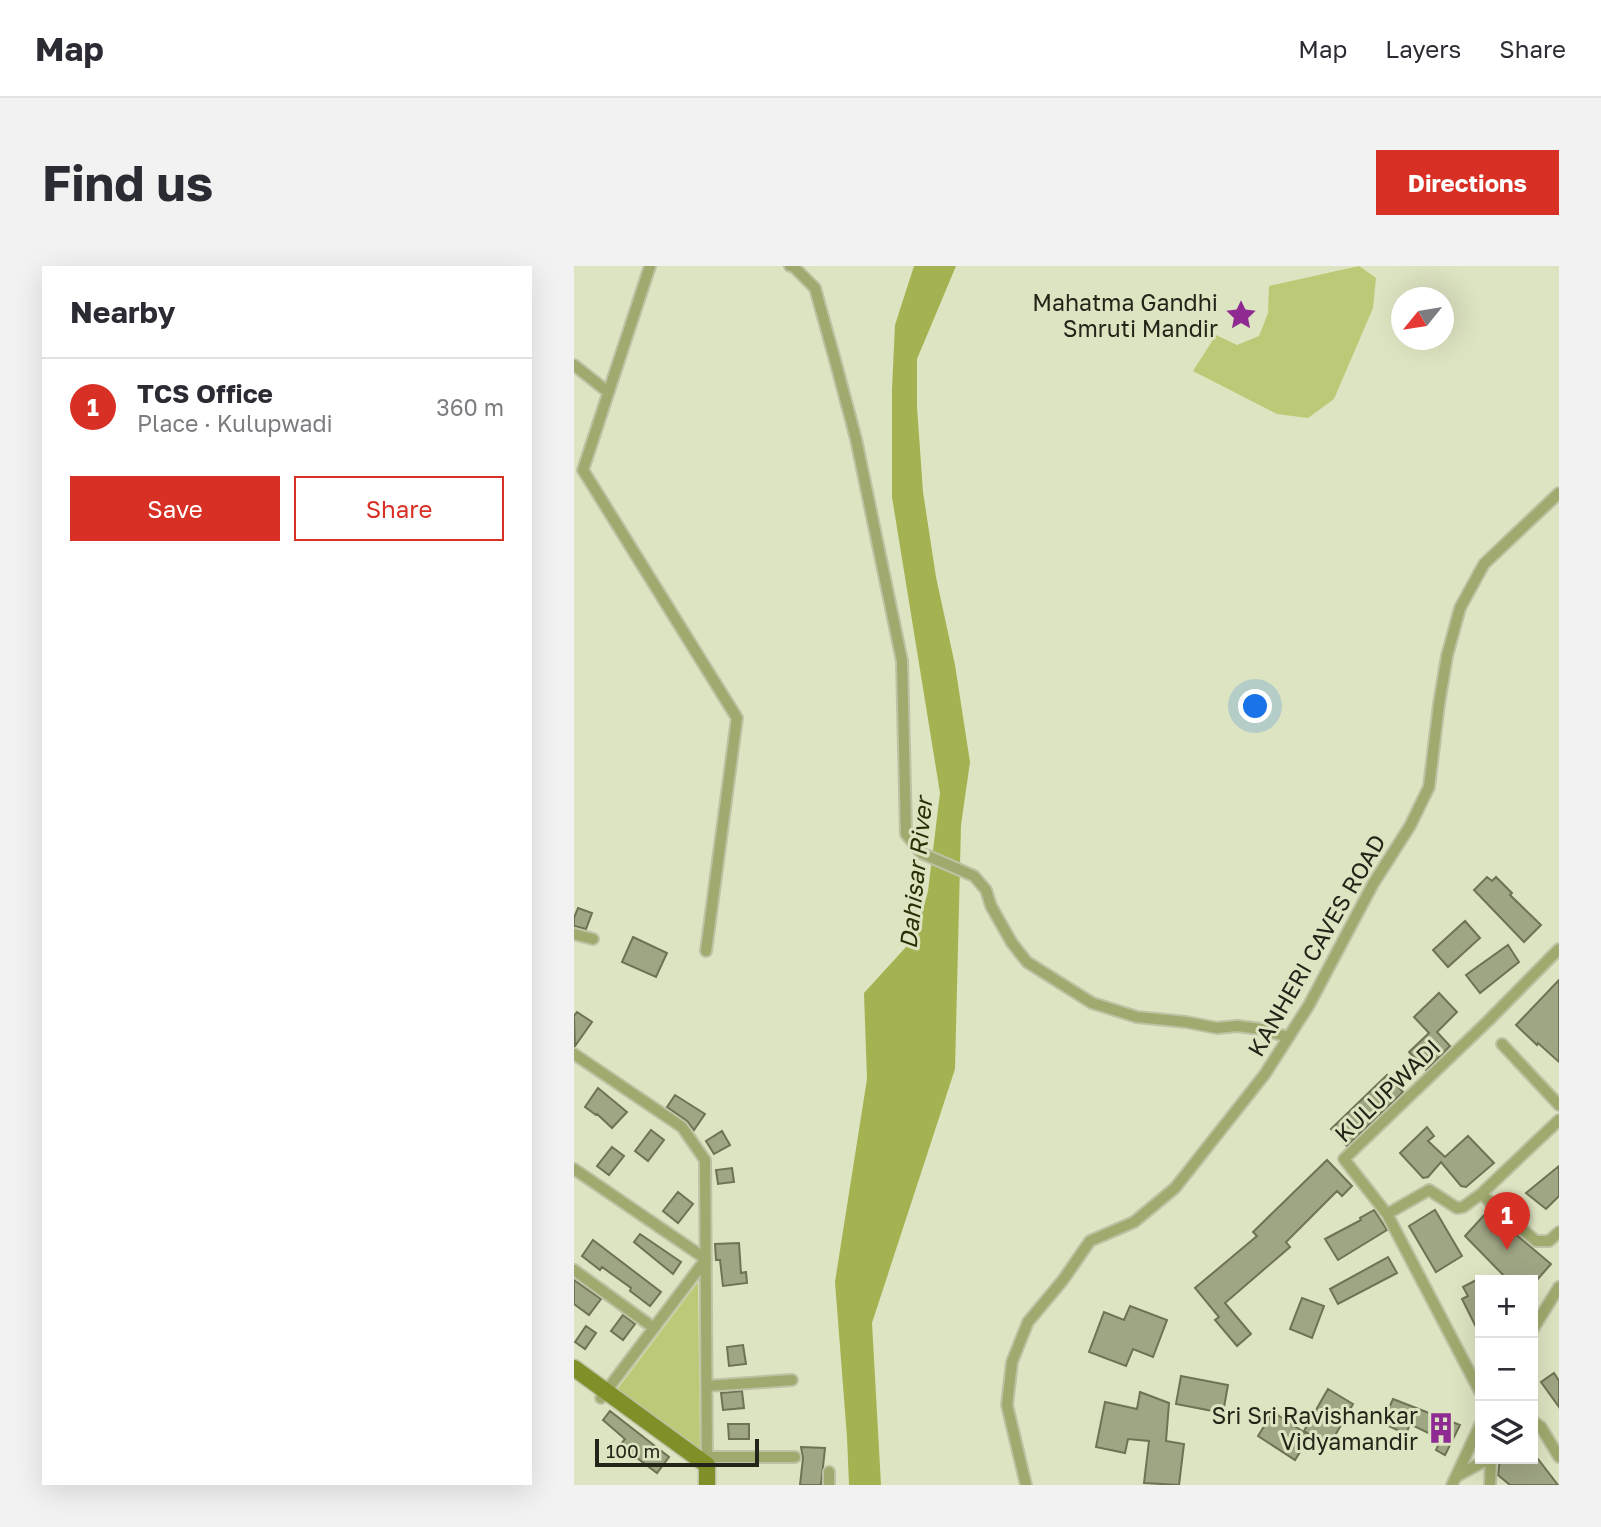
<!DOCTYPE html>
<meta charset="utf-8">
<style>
body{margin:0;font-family:"Golos Text",sans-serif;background:#f2f2f3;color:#2b2b33}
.controls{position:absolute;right:21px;bottom:21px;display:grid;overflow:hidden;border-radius:0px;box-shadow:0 7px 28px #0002}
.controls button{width:63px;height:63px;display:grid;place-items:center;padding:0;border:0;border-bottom:2px solid #e1e1e2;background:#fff;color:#2b2b33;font:35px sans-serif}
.compass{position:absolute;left:817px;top:21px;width:63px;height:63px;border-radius:50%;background:#fff;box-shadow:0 7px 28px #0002;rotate:240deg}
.scale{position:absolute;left:21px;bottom:18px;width:164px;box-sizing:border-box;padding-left:7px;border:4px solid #232518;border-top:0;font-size:19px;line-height:24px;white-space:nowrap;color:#232518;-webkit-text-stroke:5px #dde4c1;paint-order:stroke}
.you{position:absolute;left:682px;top:441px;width:24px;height:24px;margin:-18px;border:5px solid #fff;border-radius:50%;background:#1a73e8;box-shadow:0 0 0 10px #1a73e833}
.badge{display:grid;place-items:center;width:46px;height:46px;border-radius:50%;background:#d93025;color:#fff;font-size:23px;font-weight:700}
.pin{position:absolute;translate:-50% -58px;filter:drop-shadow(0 2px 4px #0008)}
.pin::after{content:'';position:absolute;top:37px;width:24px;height:21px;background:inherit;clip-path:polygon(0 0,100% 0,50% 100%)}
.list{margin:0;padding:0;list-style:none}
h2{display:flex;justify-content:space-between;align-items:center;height:91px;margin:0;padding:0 28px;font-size:30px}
h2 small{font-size:23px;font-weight:400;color:#7c7c81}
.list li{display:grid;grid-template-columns:46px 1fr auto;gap:21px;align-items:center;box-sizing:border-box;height:98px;padding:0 28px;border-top:2px solid #e1e1e2}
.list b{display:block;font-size:26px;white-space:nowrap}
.list p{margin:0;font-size:23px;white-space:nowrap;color:#7c7c81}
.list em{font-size:23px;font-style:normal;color:#7c7c81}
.actions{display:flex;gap:14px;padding:21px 28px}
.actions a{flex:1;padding:16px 0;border:2px solid #d93025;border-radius:0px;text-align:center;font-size:24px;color:#d93025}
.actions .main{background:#d93025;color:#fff}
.icon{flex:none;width:38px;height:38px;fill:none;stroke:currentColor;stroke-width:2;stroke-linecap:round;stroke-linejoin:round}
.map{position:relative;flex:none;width:985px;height:1219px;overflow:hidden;border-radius:0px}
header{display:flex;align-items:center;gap:42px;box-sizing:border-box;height:98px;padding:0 35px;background:#fff;border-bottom:2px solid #e1e1e2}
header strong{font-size:33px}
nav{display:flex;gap:38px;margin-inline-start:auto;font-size:24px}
.intro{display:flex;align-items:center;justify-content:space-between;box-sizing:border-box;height:168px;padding:0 42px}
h1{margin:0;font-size:49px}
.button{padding:18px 32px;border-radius:0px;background:#d93025;color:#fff;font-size:24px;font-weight:700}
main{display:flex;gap:42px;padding:0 42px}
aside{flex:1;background:#fff;border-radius:0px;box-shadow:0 7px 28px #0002}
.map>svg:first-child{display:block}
</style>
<header>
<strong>Map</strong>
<nav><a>Map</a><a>Layers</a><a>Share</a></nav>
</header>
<div class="intro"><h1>Find us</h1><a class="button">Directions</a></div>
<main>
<aside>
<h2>Nearby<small></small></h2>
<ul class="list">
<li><span class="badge">1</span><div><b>TCS Office</b><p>Place · Kulupwadi</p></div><em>360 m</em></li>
</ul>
<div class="actions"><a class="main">Save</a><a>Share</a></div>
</aside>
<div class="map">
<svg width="985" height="1219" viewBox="0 0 985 1219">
<rect width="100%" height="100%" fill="#dde4c1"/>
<path fill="#bcca77" d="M785,0L802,12L799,42L760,133L734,152L703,148L619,105L642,69L663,79L685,70L694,47L695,20Z
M124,1016L126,1184L42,1125Z"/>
<path fill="#a4b252" d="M340,0H382L343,93V141L349,226L362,311L381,399L396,496L387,559L381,803L298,1057L307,1219H275L273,1171L261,1016L293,813L290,727L342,670L354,625L366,527L318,231V123L321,59Z"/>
<path fill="#9fa684" stroke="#6d7353" stroke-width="2" d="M913,611L918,615L922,611L938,627L936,629L967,659L950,676L900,624Z
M4,642L18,647L12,663L0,660V652Z
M891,655L906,672L874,701L859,684Z
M59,671L93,687L82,711L48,696Z
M934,679L945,696L906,727L892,709Z
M985,714V796L964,777L963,779L942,759Z
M865,727L883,746L863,766L876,780L852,804L835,786L855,767L840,751Z
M3,746L18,756L1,780L0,750Z
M813,809L829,826L773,880L757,863Z
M24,822L53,846L38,862L23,848L22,849L11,841Z
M101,829L131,848L120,864L113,855L93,841Z
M853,861L860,870L854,875L871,891L894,870L920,897L892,921L887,920L867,896L854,911L849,912L826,887Z
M77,864L90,874L74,895L61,885Z
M148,865L156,879L140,888L132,875Z
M38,881L50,890L35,909L23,900Z
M753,894L778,920L768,930L763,925L712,976L716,981L651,1037L677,1068L663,1080L641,1054L645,1051L621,1022L683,970L679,966Z
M985,900V930L972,943L952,927Z
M158,902L160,916L144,918L142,904Z
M104,926L119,938L104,957L89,945Z
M800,944L813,964L764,994L751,973L787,954L786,952Z
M861,944L888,990L862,1006L835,960Z
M914,945L977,998L963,1014H934L891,970Z
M66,968L107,996L99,1008L60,976Z
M19,974L87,1026L76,1040L56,1025L57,1022L28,1001L26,1004L8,990Z
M165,977L167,1007L172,1006L173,1017L149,1020L146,994H142L141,978Z
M814,991L823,1007L764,1038L756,1023Z
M906,1012V1069L888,1033L894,1030L889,1021Z
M0,1014L27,1033L15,1049L0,1038Z
M728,1032L750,1040L738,1072L716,1063Z
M556,1040L593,1054L579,1091L559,1083L552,1100L515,1086L530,1046L550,1054Z
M49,1049L61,1058L49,1074L37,1065Z
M12,1060L22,1067L11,1083L1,1076Z
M169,1079L172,1098L155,1100L153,1081Z
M980,1107L985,1115V1141L967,1116Z
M607,1110L654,1119L649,1147L602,1138Z
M754,1123L779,1138L755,1180L730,1165Z
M168,1125L170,1142L149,1144L147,1127Z
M566,1126L595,1137L592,1175L610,1178L605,1219L570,1217L575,1175L554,1173L551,1187L522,1181L531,1136L563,1143Z
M819,1133L886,1159L871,1189L862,1184L867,1173L836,1158L832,1168L808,1157Z
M36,1145L95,1191L83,1207L46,1179L51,1173L29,1154Z
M699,1146L736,1170L721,1194L684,1170Z
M154,1158H175V1173H155Z
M227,1181L251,1182L247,1219H226L229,1192Z
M926,1193H964L984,1219H936L924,1209Z"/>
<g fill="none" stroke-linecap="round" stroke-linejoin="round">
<defs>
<path id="street" d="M76,0L9,204L163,452L132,685
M216,0L220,1L241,22L261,94L282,173L328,395L332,568L347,587L400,610L412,624L417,640L438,677L453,696L518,737L563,751L612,756L643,762L663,760L687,763L714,771
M0,99L34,126
M0,668L19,673
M928,778L985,839
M0,788L108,861L131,894L133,1199
M0,903L132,993L27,1132
M907,928L985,854
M813,948L855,924L883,942L889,941L907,928L962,975H975L985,966
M0,1004L80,1062
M959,1063L985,1021
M133,1120L218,1114
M906,1126L813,948L770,893L914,755L985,683
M959,1155L967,1161L985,1191
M133,1191H221
M883,1210L914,1193
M255,1219V1206
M452,1219L433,1139L438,1096L454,1056L489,1014L516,975L560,956L601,922L691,808L735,739L799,618L836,560L855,521L865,438L873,390L886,342L910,298L985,227
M878,1219L906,1159
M916,1219L917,1193"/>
<path id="secondary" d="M0,1102L133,1199V1219"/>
</defs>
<use href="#street" stroke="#bcc2a3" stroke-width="14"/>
<use href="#secondary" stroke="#bcc2a3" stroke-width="19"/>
<use href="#street" stroke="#a0aa6e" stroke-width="10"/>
<use href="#secondary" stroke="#818f29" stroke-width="16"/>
</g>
<defs>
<symbol id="sight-bare" viewBox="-9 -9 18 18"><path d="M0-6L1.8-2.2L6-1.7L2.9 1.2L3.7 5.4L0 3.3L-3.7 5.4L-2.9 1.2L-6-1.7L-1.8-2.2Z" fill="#8e2a91" stroke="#dde4c1" stroke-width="2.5" paint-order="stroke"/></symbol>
<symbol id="building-bare" viewBox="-9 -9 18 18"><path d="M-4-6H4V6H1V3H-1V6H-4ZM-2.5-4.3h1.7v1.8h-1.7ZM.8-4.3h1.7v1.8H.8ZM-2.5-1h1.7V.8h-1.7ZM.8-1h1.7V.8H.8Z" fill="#8e2a91" stroke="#dde4c1" stroke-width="2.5" paint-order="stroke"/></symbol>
</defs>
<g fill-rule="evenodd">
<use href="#sight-bare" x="645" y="27" width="44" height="44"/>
<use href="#building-bare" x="845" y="1140" width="44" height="44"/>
</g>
<g text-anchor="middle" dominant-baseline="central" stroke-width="6" stroke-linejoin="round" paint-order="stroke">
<g font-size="23" fill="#232518" stroke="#dde4c1" text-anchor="end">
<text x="644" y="36">Mahatma Gandhi<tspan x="644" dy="26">Smruti Mandir</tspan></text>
<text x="844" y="1149">Sri Sri Ravishankar<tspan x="844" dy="26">Vidyamandir</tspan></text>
</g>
<g font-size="23" fill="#232518" stroke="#dde4c1">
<text transform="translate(742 679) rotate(-60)">KANHERI CAVES ROAD</text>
<text transform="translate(813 824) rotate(-44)">KULUPWADI</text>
</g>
<g font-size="24" font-style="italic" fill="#292f05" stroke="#dde4c1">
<text transform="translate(341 607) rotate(-84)">Dahisar River</text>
</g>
</g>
</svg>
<div class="controls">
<button>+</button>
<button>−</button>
<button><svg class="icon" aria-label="layers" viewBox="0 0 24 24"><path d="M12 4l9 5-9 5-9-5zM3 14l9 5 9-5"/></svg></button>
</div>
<svg class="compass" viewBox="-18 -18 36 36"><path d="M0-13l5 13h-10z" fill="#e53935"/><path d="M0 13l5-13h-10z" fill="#7c7c81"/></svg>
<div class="scale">100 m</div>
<div class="you"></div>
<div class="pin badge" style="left:933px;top:984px">1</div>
</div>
</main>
